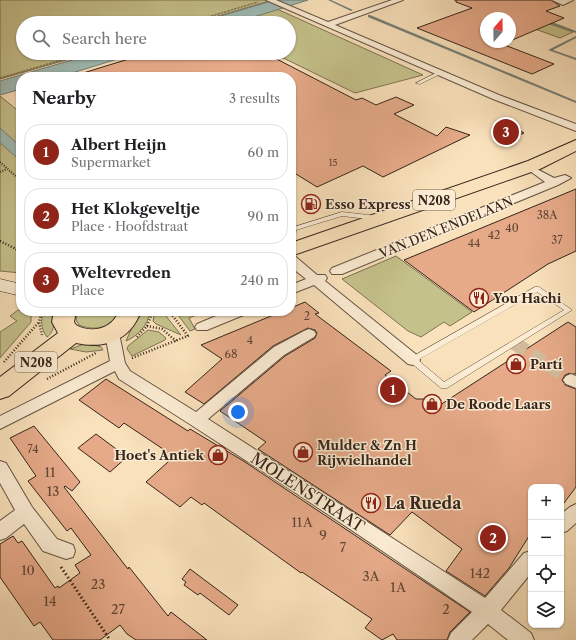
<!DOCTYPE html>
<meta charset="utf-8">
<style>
body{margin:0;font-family:"Libre Caslon Text",serif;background:#f6f6f6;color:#202124}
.controls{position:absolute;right:12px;bottom:12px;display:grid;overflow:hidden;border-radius:8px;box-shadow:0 1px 3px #0004}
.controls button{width:36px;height:36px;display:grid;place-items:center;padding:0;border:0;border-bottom:1px solid #e0e0e0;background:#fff;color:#202124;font:20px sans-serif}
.compass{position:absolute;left:480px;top:12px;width:36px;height:36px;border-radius:50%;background:#fff;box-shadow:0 1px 3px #0004;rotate:20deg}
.you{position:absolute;left:238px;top:412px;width:14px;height:14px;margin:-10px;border:3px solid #fff;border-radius:50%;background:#1a73e8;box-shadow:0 0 0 6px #1a73e833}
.badge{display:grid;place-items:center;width:26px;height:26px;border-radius:50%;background:#8f2418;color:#fff;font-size:13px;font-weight:700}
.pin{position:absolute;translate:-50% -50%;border:2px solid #fff;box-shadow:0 1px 4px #0006}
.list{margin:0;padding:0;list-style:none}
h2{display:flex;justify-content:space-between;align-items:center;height:52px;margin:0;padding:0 16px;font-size:17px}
h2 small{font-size:13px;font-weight:400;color:#757577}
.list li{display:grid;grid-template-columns:26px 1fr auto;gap:12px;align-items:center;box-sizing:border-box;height:56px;margin:0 8px 8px;padding:0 8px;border:1px solid #e0e0e0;border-radius:16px}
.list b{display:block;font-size:15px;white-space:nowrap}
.list p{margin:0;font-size:13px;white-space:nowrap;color:#757577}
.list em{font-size:13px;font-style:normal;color:#757577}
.icon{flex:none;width:22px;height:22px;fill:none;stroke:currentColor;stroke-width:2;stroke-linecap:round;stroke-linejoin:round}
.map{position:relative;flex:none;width:576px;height:640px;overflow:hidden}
.search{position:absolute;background:#fff;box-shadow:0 1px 3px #0004;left:16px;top:16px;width:280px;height:44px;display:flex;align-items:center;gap:10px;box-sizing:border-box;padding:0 14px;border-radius:22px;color:#757577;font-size:15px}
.panel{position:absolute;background:#fff;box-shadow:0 1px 3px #0004;left:16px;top:72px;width:280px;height:244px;border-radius:16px}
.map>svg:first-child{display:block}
</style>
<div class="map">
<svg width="576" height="640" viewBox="0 0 576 640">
<rect width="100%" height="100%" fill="#f9e1bb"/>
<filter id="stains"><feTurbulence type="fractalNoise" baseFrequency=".005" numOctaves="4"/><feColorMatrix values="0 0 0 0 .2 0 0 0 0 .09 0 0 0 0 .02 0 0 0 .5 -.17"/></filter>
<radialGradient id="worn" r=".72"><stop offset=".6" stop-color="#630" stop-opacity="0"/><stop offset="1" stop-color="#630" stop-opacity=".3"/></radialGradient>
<path fill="#c5c18b" stroke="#7d7253" d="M0,0H273L194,23H23V53H90L0,79Z
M454,0H481L573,32L560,38L510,20V18H504Z
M277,9L423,75L355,93L273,53H289V23H235Z
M0,96L21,113V273L0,271Z
M396,256L472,312L450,326L444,322L421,337L408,331L342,279Z
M18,310L31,314V322L0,358V332L17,321L10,316Z
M44,311H48C56,318 55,332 47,337C41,329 40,320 44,311Z
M78,311H117V312C113,329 93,331 79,325L76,320Z
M147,311H150C149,324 138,336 126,341L135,320Z
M155,311H162L181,335L156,324L153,321Z
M175,311H206L189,318L195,329L190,331Z
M148,330L159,332L166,338L165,340L132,356L127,349L128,346Z
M87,343L101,347L103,350L86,352L70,349Z"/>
<path fill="#9fbcb6" stroke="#757f78" d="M275,0H308L235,23H197Z
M96,53H137L59,77H21V89L0,95V81Z
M0,128L21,147V161L0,143Z"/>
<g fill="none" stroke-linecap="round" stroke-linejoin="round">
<path fill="#757f78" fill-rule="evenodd" d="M328,0H331L353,10L351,11Z
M368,15H370L576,101V103L368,17Z
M545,20H547L576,31V33L545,22Z
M576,36V38L553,50L576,58V60L548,50Z"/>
</g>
<path fill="#e6aa89" stroke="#35241b" d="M456,0H551L560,6L546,11L564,18L510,41V18H486V42H507L502,44L554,64L532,74L417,28L472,8L456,2Z
M148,53H265L356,100L362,98L376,105L396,97L414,105L394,114L437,136L446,127L470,135L383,177L363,166L317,187L291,171V77H147L145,75L140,77H81L80,74Z
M506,123L524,133L507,140L496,141L495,128Z
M576,189V251L548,264L474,312L404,260Z
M305,302L319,313L315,314L391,371L385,375L416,399H432L440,405L568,322L576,327V374L570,373L565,375L562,380L565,385L576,389V487L561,507V487H531V533L509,568L485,596L446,571L462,549L412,512L390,535L258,449L266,442L220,411L285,356L315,338L317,333L315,330L308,328L273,346L204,404L185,392L222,359L201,345L283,311H291V308Z
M106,379L188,431L190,429L245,462L470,612L450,632L447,640H397L393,634L382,640L365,628L372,619L302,572L301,573L204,503L202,505L191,497L180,507L146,482L169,461L161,456L166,451L124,423L119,428L79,400Z
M34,426L80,482L72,491L65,486L64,487L128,569L129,567L168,616L171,612L207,640H136L127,634L120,625L100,640H53L40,622L34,626L0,577V544L13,536L18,543L22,541L55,588L58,586L59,588L80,573L75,565L91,555L71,528L67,531L28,481L36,476L10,438Z
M96,434L127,457L110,472L78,448Z
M190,569L238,605L229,615L200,593L198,595L184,585L186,582L182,579Z"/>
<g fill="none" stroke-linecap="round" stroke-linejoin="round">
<path stroke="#d2bb9b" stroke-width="14" stroke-dasharray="14 7" stroke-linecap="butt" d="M514,343L571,380"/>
<defs>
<path id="lane" d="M438,72L442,73L420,84L416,83Z
M342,212L377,216L380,218L377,220L342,216L296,230L294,249L291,251V228Z
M535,287H539L572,310L447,388H441L410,362L409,360L410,358ZM537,292L564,310L444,382L418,360Z"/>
<path id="street" d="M266,0H276L328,22L392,0H403L335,25L499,95L576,124V131L493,99Z
M552,0H573L563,5Z
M535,168L554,178L565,175L571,178L558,185L342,274H332L330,271L332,268L545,182L530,171Z
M291,256L296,257L317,275H325L327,278L325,281L418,356L420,360L418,364L413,365L408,364L314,285L291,294V285L306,279L291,267Z
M228,311H248L246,314L207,330H197L195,327L197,324Z
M112,328L117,330L119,333L125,363L130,371L196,412L274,347L304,331L309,329L314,331L316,334L314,337L284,355L208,419L485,598L524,553L531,551V573L501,610L531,633L534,640H508L488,624L472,640H448L451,633L472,612C356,532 238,454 119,379L115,371L0,429V416L110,361L105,333L107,330Z
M571,374L576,376V388L566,384L563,380L566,376Z
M0,461L6,463L32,507L57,539L73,545L75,551L73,557L66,559L43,551L24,524L6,538L0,540V521L15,510L0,483Z
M576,504V523L567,531L561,533V514L570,507Z"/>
<path id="secondary" d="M0,279L21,284V296L0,291Z"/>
<path id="primary" d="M576,140V151L540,169L291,256V243L528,161Z
M54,311H76L74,322L76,325C92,334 112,329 119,311H141C130,341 105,349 76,343L9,396L0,399V377L58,333L52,322Z"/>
</defs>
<use href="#lane" stroke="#665343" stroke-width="1"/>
<use href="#street" stroke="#665343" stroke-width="2"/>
<use href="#secondary" stroke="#35241b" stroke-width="1"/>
<use href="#primary" stroke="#35241b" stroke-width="2"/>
<path stroke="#35241b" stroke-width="1.5" stroke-dasharray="0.5 1" stroke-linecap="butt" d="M188,23L258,2
M0,78L85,53"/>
<path stroke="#35241b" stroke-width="2" stroke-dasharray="1 1.5" stroke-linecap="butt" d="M0,162L21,181
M0,172L7,169
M0,241L2,242"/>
<path stroke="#35241b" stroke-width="2.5" stroke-dasharray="1 2" stroke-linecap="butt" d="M0,241L16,249L21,259
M16,249L21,248
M42,311L39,322L42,335
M169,311L188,336
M147,326L162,329L176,341
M137,337L147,326L153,311
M132,358L190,335
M4,362L39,322
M47,379L96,353"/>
<path stroke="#35241b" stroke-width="3" stroke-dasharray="1.5 2.5" stroke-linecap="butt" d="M61,567L110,640"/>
<use href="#lane" fill="#fbecd3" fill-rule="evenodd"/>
<use href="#street" fill="#fbecd3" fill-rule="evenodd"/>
<use href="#secondary" fill="#fbecd3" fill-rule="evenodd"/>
<use href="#primary" fill="#f9e1bb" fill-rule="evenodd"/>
</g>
<defs>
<symbol id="fuel-ring" viewBox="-11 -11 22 22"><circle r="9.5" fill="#fbecd3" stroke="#8f2418" stroke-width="1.5"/><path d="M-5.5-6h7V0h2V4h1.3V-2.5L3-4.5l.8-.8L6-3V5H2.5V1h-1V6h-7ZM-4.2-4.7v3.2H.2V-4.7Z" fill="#8f2418"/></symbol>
<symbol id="restaurant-ring" viewBox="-11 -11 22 22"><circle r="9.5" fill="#fbecd3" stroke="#8f2418" stroke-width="1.5"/><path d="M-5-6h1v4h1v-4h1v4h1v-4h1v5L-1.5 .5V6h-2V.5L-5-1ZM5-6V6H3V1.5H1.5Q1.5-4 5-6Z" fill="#8f2418"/></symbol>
<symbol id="shop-ring" viewBox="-11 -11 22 22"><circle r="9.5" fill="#fbecd3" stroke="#8f2418" stroke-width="1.5"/><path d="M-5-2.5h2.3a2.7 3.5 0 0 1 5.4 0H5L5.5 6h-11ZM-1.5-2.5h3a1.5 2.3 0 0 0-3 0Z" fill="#8f2418"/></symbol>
</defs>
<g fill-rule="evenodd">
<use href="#fuel-ring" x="300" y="193" width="22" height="22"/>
<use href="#restaurant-ring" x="468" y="287" width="22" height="22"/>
<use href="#shop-ring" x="505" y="353" width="22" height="22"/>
<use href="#shop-ring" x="421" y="393" width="22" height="22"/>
<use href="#shop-ring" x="292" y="441" width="22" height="22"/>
<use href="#shop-ring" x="207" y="444" width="22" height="22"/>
<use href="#restaurant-ring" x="360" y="492" width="22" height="22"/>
</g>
<g text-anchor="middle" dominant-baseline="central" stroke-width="3" stroke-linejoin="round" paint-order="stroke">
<g font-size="9" fill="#614636">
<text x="333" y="162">15</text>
</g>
<g font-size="11" fill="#614636">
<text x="547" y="215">38A</text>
<text x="512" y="228">40</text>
<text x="494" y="235">42</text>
<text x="557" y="240">37</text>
<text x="474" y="243">44</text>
<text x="307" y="316">2</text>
<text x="250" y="340">4</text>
<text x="231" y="354">68</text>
<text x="33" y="449">74</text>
</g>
<g fill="#fbecd3" stroke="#706052" stroke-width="1">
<rect x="413" y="190" width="42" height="20" rx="3"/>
<rect x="15" y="352" width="42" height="20" rx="3"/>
</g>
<g font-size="12" font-weight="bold" fill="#35241b">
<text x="434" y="200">N208</text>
<text x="36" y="362">N208</text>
</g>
<g font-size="13" font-weight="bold" fill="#35241b" stroke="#fbecd3" text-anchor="start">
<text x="325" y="204">Esso Express</text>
<text x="493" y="298">You Hachi</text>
<text x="530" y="364">Partí</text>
<text x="446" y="404">De Roode Laars</text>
<text x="317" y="445">Mulder &amp; Zn H<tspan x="317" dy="15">Rijwielhandel</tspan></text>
<text x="204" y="455" text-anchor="end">Hoet's Antiek</text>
</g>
<g font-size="13" fill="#35241b" stroke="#fbecd3">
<text transform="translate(446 227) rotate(-22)">VAN DEN ENDELAAN</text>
</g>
<g font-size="13" fill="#614636">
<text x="50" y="472">11</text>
<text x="53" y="491">13</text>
<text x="302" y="522">11A</text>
<text x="323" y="535">9</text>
<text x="343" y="547">7</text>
<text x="28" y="570">10</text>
<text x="480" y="573">142</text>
<text x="371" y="576">3A</text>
<text x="98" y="584">23</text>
<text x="398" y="587">1A</text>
<text x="50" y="601">14</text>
<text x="118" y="609">27</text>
<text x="446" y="609">2</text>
</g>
<g font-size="16" fill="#35241b" stroke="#fbecd3">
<text transform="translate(308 492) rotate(33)">MOLENSTRAAT</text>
</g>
<g font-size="16" font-weight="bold" fill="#35241b" stroke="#fbecd3" text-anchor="start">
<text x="385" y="503">La Rueda</text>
</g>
</g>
<rect width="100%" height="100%" filter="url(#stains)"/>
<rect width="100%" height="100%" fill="url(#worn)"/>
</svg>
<div class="controls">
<button>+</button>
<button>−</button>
<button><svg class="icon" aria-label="locate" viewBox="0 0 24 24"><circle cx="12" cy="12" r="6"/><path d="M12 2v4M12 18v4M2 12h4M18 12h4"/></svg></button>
<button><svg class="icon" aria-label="layers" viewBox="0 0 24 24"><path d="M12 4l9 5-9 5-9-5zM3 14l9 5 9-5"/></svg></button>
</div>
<svg class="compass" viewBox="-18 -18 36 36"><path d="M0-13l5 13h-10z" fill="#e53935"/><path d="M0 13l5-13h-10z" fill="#757577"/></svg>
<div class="you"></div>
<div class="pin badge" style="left:393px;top:390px">1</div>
<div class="pin badge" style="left:493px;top:538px">2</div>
<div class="pin badge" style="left:506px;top:132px">3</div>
<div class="search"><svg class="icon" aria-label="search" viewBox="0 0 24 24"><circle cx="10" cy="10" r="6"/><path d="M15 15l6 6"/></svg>Search here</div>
<section class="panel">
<h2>Nearby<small>3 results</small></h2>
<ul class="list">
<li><span class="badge">1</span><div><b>Albert Heijn</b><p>Supermarket</p></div><em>60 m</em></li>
<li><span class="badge">2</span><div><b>Het Klokgeveltje</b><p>Place · Hoofdstraat</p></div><em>90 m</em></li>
<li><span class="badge">3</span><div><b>Weltevreden</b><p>Place</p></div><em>240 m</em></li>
</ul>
</section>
</div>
